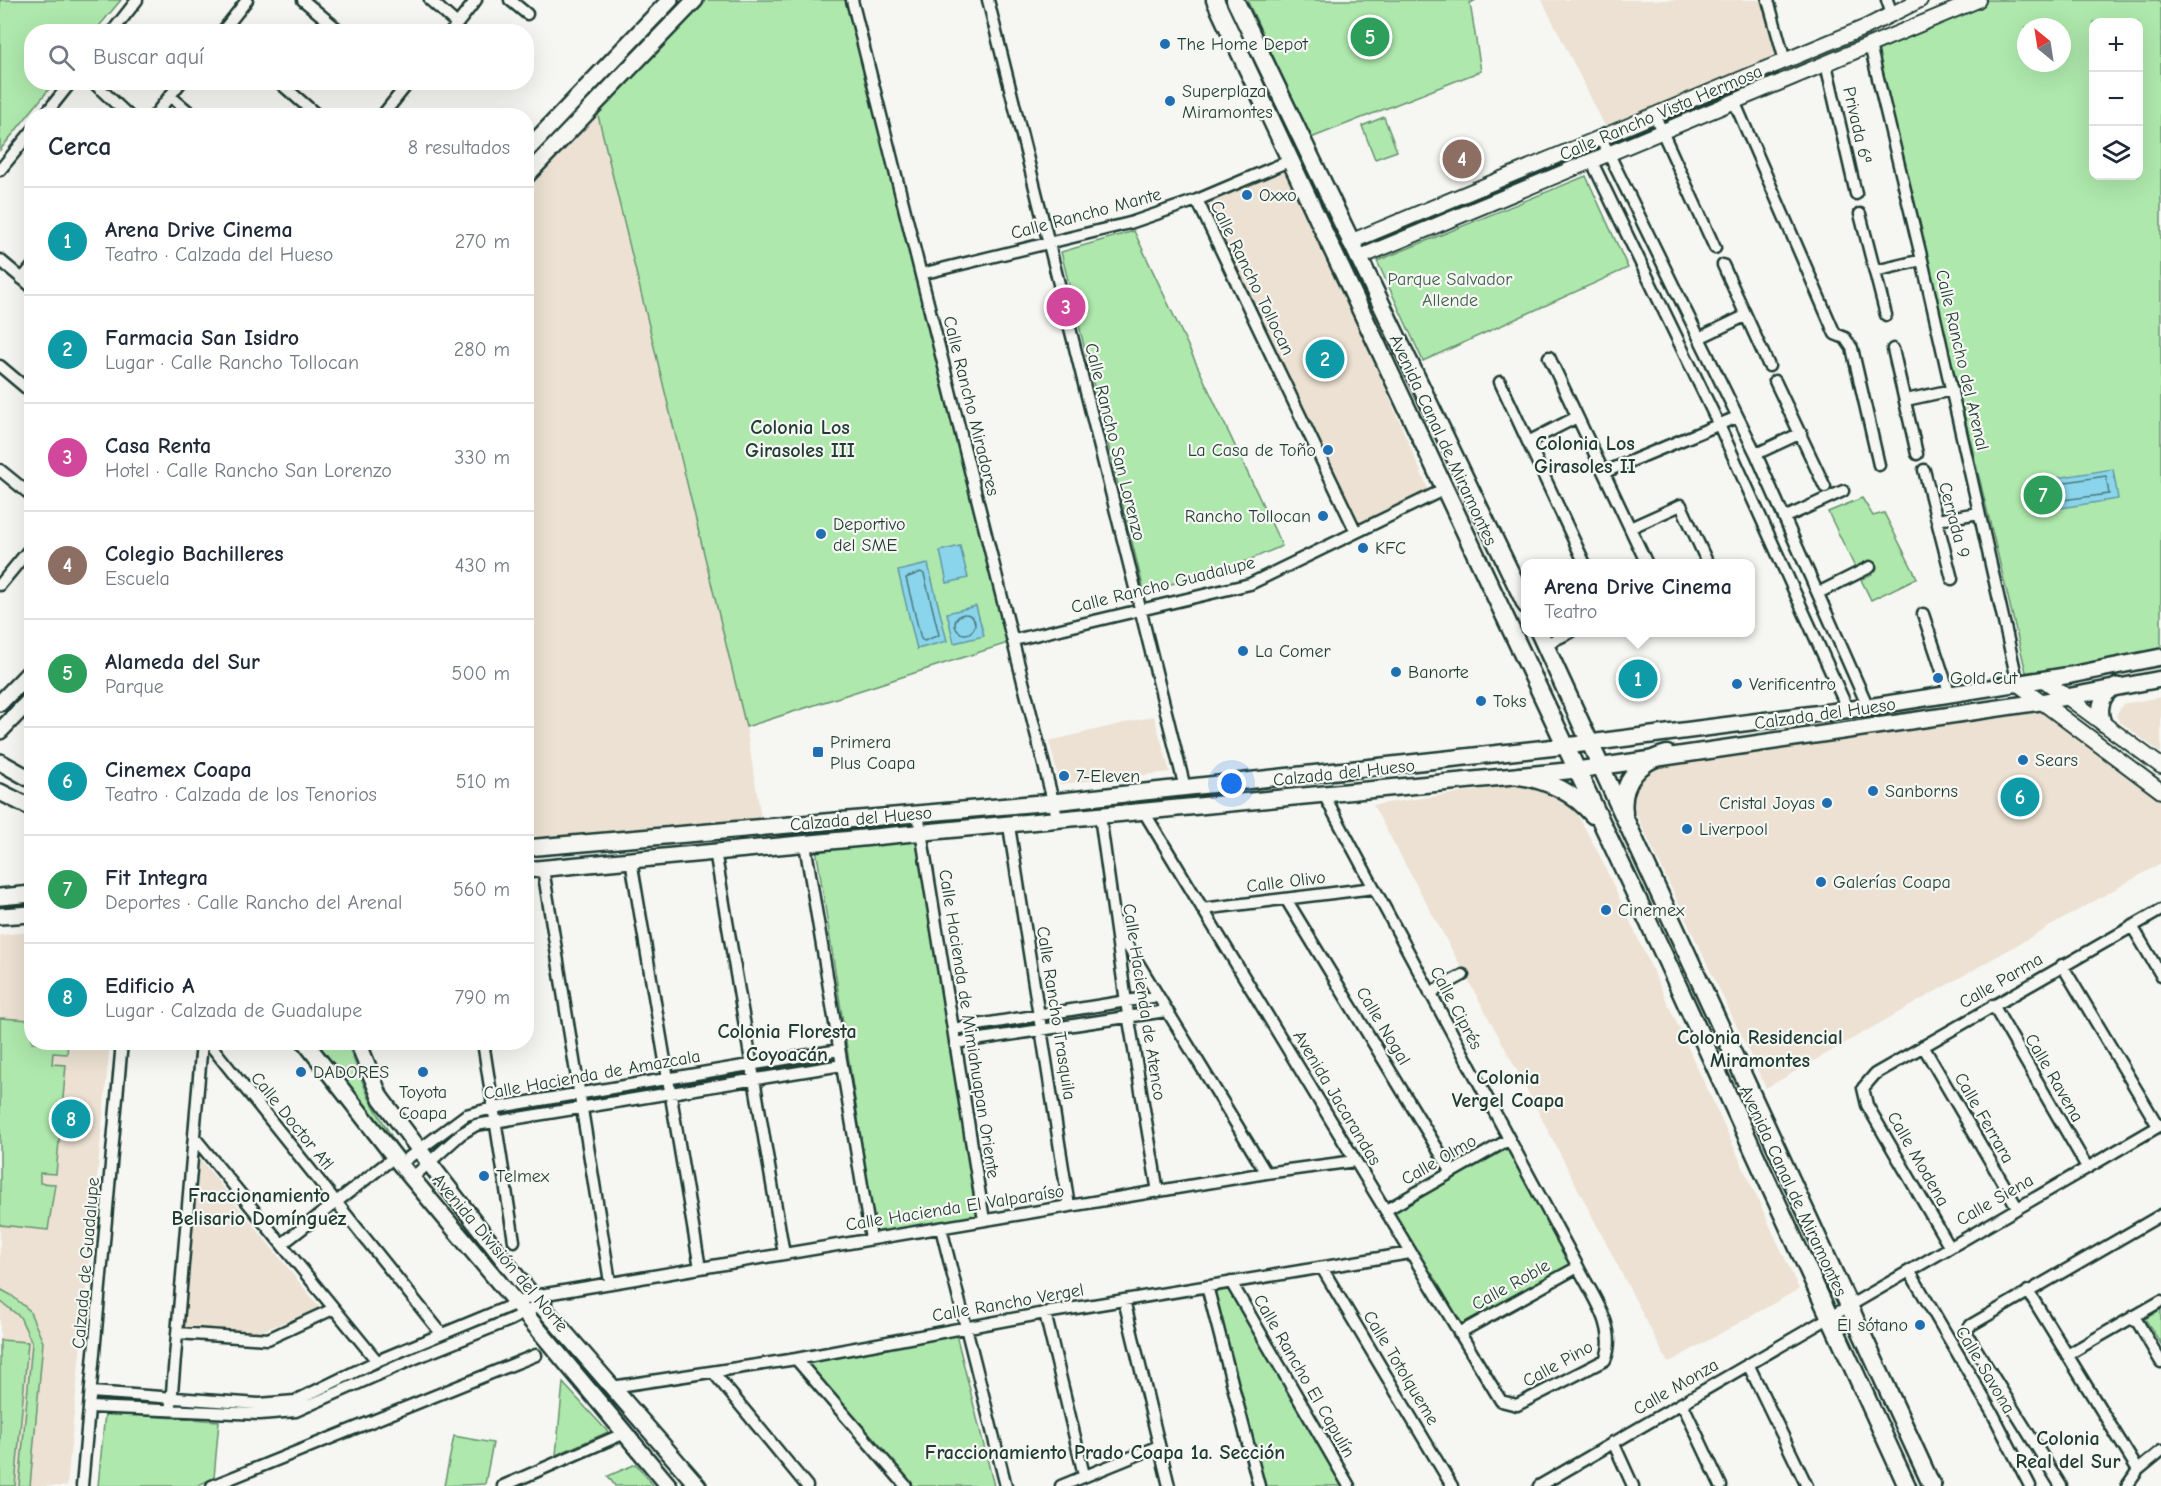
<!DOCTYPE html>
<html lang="es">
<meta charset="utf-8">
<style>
body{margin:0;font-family:"Comic Neue",sans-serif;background:#f2f2f3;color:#1f2937}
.controls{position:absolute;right:18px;top:18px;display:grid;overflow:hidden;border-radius:12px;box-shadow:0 6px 24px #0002}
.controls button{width:54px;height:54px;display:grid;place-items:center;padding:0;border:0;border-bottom:2px solid #e0e1e3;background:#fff;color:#1f2937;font:30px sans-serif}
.compass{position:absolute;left:2017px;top:18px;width:54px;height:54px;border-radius:50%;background:#fff;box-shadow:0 6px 24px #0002;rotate:330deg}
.you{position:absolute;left:1232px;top:784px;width:21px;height:21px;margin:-15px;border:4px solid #fff;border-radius:50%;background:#1a73e8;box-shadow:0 0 0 9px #1a73e833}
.badge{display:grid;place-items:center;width:39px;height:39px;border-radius:50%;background:#ea580c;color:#fff;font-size:20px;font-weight:700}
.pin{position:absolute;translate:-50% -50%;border:3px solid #fff;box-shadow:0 2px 6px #0006}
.popup{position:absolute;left:1521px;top:559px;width:234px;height:78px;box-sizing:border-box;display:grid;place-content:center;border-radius:12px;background:#fff;filter:drop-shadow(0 2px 4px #0005);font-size:20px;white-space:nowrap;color:#747a83}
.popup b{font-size:22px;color:#1f2937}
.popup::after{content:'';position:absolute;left:50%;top:100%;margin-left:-12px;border:12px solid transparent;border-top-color:#fff}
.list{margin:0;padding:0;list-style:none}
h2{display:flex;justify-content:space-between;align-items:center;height:78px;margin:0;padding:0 24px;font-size:26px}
h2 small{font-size:20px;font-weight:400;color:#747a83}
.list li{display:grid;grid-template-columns:39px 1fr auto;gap:18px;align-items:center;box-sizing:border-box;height:108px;padding:0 24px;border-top:2px solid #e0e1e3}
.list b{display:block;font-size:22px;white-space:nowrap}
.list p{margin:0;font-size:20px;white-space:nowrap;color:#747a83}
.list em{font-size:20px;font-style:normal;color:#747a83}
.icon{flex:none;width:33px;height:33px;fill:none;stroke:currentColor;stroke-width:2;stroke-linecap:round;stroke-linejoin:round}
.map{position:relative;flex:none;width:2161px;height:1486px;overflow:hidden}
.search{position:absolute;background:#fff;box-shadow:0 6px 24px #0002;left:24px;top:24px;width:510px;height:66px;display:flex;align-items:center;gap:15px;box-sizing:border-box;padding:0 21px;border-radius:24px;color:#747a83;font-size:22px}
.panel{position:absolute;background:#fff;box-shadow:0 6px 24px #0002;left:24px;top:108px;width:510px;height:942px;border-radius:24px}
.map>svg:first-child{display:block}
</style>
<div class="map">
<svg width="2161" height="1486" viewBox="0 0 2161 1486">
<rect width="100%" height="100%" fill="#f6f6f2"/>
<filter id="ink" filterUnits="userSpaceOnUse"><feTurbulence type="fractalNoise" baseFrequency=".0167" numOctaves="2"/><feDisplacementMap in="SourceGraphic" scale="12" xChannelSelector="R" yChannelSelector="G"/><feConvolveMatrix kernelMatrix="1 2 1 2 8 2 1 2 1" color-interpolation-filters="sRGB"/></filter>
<g filter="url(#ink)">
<path fill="#ece1d2" d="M1542,0H1761L1776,57L1605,126Z
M598,115L746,727L761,818L527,838L526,191Z
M1289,161L1431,496L1350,533L1199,198Z
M2161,697V753L2119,721L2116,715L2123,704Z
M2041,712L2161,797V863L1766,1088L1630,801L1635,779L1660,762Z
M1154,716L1170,772L1060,784L1049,741Z
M1524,784L1545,788L1572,805L1599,854L1799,1289L1668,1363L1510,1057L1373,805Z
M31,932L32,1042L110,1043L67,1486H0V935Z
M200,1159L320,1308L254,1334L184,1328Z"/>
<path fill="#aee8ac" stroke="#669270" stroke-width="1.5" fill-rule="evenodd" d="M0,0H121L95,31L32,32V82L54,83L0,150Z
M704,0H845L920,279L1011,642L746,727L598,115L592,108Z
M1247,0H1476L1470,3L1481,71L1311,138Z
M1985,0H2159L2161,6V648L2027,676L1875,45ZM2094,22H2138V176H2094ZM2026,27H2062V63H2026Z
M1384,117L1397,151L1375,159L1362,126Z
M1586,176L1628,268L1423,361L1377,261Z
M1134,231L1282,546L1225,570L1144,591L1061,252Z
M1862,498L1873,516L1884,513L1917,578L1871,600L1828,512Z
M921,841L979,1217L876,1235L816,848Z
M0,1018L31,1020L32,1042L68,1043L67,1054L53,1053L52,1064L66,1065L56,1174L40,1173V1183L55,1184L48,1230L0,1225Z
M316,1043H347L369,1098L397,1146Z
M1507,1149L1571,1264L1458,1328L1389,1213Z
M1233,1287L1346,1486H1261L1211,1292Z
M0,1289L11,1295L29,1310L43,1342L30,1486H19L32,1343L20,1317L0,1301Z
M2161,1309V1344L2145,1319Z
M955,1330L994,1486H911L803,1362Z
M0,1340L28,1342L15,1486H0Z
M563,1383L608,1432L556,1455Z
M105,1413L219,1421L214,1478L196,1486H98Z
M454,1436L493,1443L485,1484L444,1486Z
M636,1464L654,1486H615L608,1476Z"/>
<path fill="#8bd5ec" stroke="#6098a2" stroke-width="1.5" d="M2113,469L2118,499L2042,511L2037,481Z
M960,546L968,578L947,583L940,551Z
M928,564L947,641L917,649L898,571Z
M976,606L984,636L954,643L947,613Z"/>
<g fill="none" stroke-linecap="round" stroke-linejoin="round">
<path stroke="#4a7a7e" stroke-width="1.5" d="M2106,476L2109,494L2047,502L2046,485Z
M921,572L924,574L939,635L924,641L921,639L906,578Z
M955 624a10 10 0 1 1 20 0a10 10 0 1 1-20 0Z"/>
<defs>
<path id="minor" d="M303,0L341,32
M430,0L457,24
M510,0L527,14
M852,0L1058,821
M988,0L1185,788
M1768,0L1785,61
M1887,0L1892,14
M112,32L137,0
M222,32L247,0
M451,32L476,0
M1870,45L1922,260L2018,684
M1826,64L1856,194
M93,82L129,116
M279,82L318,116
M170,96L194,116
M1734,101L1835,334L1845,338L1852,348L1879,465
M44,116L71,82
M154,116L181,82
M382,116L409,82
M1655,116L1715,248
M1601,138L1756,454L1868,707
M1592,162L1719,425L1848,710
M0,170L32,131
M1197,200L1356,532
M1860,214L1886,315
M0,260L32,287
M1723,265L1769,366
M1875,271L1922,260
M921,274L1130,223L1197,200L1289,161
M22,279L32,267
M1699,338L1745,316
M1893,349L1917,454
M1549,357L1647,564
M0,366L32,393
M1775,381L1825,487
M1500,382L1585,564
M1906,400L1952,390
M1528,442L1577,417
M1756,454L1801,433
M0,470L32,496
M1924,470L1952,579
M1605,472L1737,417
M1784,518L1843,491
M1937,520L1979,513
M1630,528L1681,505L1708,564
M0,585L32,546
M1818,593L1870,567
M1923,614L1950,695
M1014,640L1250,584L1445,489
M1544,645L1571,632
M1144,812L1501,1401L1517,1405L1605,1360C1619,1329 1592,1295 1578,1267L1324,795
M918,813L984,1220
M1100,816L1126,1002L1158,1192
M1009,826L1069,1206
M805,844L871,1239
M715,851L784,1254
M631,860L700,1268
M543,869L610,1282
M1286,899L1451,1171
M1202,909L1374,888
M2132,926L2161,975
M1118,930L1266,1173
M2062,965L2158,1126
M1430,993L1463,975
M1993,1005L2087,1167
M953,1029L1158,996
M208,1042L441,1333
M483,1042L514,1241
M955,1043L1166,1011
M1923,1046L2017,1207
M194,1137L377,1361
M400,1164L466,1115L493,1108L839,1050
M412,1178L461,1134L476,1125L842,1065
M1386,1210L1508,1140
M941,1228L1006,1486
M282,1244L388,1162
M1949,1246L1867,1105L1863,1088L1875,1074L2161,910
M1322,1268L1452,1486
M1910,1272L1993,1414L2030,1486
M1231,1282L1349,1486
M1207,1286L1259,1486
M2028,1291L2138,1470
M1124,1300L1169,1486
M1045,1313L1084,1475
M2134,1316L2161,1362
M177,1333L268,1339L333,1309
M1459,1333L1578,1267
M2067,1355L2161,1301
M796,1359L906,1486
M1748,1364L1807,1486
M713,1372L807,1486
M612,1387L796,1359L1045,1313L1410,1253
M91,1392L259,1404L295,1401L377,1361L534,1296L1266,1173L1355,1161
M1682,1403L1721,1486
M171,1404L202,1042
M89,1407L260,1414L296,1411L418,1357L510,1320L546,1302
M1613,1442L1633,1486
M82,1486L122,1042
M212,1486L536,1355
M503,1486L625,1433
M1061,1486L1159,1446
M1539,1486L2161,1125
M2061,1486L1968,1336L1967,1330L1971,1325L2161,1215
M2127,1486L2138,1470L2161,1451"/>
<path id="tertiary" d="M1350,242L1866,27L1920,0
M1358,258L1978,0
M2044,680L2161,766
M2018,684L2161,791"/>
<path id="secondary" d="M526,151L670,0
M526,176L695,0
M0,703L32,670
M2103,723C2097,708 2102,693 2117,686
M0,731L32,698
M0,762L32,780
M0,792L32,808
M526,848L1053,802L1566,746L1868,707L2071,675L2161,657
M526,870L1577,770L2040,702L2161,679
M0,897L32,894
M0,916L32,914
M305,1042L400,1164L669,1486
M358,1042L380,1097L430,1164L520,1281L698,1486"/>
<path id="primary" d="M1215,0L1662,951L1907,1486
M1235,0L1526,605
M1539,632L1932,1486
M1519,776C1548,780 1573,792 1593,815
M1624,813C1620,783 1639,761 1667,754"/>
</defs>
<use href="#minor" stroke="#1f3d34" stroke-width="15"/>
<use href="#tertiary" stroke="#1f3d34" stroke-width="18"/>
<use href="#secondary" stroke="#1f3d34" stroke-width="20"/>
<use href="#primary" stroke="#1f3d34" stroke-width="21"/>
<use href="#minor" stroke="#f6f6f2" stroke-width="10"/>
<use href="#tertiary" stroke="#f6f6f2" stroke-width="14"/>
<use href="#secondary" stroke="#f6f6f2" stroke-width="15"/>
<use href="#primary" stroke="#f6f6f2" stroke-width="16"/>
</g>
</g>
<g fill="#1f6fb2" stroke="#f6f6f2" stroke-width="2">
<circle cx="1165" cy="44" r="6"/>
<circle cx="1170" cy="101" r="6"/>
<circle cx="1247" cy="195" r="6"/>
<circle cx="1328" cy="450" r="6"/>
<circle cx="1323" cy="516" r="6"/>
<circle cx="821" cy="534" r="6"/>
<circle cx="1363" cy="548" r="6"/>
<circle cx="1243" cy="651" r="6"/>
<circle cx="1396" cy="672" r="6"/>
<circle cx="1938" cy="678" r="6"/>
<circle cx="1737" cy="684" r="6"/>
<circle cx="1481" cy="701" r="6"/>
<rect x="812" y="746" width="12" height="12" rx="3"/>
<circle cx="2023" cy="760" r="6"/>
<circle cx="1064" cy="776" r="6"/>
<circle cx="1873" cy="791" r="6"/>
<circle cx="1827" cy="803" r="6"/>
<circle cx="1687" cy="829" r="6"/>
<circle cx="1821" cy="882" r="6"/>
<circle cx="1606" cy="910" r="6"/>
<circle cx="301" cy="1072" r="6"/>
<circle cx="423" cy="1072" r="6"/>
<circle cx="484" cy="1176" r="6"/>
<circle cx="1920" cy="1325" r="6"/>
</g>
<g text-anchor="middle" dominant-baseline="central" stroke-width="4.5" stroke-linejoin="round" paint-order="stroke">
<g font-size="18" fill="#1f3d34" stroke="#f6f6f2" text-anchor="start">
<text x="1177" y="44">The Home Depot</text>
<text x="1182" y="91">Superplaza<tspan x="1182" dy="21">Miramontes</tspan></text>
<text x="1259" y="195">Oxxo</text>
<text x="1316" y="450" text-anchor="end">La Casa de Toño</text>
<text x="1311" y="516" text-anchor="end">Rancho Tollocan</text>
<text x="833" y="524">Deportivo<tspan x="833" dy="21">del SME</tspan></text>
<text x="1375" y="548">KFC</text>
<text x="1255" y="651">La Comer</text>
<text x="1408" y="672">Banorte</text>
<text x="1950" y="678">Gold Cut</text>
<text x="1749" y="684">Verificentro</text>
<text x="1493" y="701">Toks</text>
<text x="830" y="742">Primera<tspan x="830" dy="21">Plus Coapa</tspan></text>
<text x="2035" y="760">Sears</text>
<text x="1076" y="776">7-Eleven</text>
<text x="1885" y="791">Sanborns</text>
<text x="1815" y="803" text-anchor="end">Cristal Joyas</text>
<text x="1699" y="829">Liverpool</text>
<text x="1833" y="882">Galerías Coapa</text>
<text x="1618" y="910">Cinemex</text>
<text x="313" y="1072">DADORES</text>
<text x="423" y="1092" text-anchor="middle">Toyota<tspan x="423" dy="21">Coapa</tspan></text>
<text x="496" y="1176">Telmex</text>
<text x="1908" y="1325" text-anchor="end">El sótano</text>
</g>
<g font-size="18" fill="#1f3d34" stroke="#f6f6f2">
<text transform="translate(1661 113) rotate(-23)">Calle Rancho Vista Hermosa</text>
<text transform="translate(1857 125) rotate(77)">Privada 6ª</text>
<text transform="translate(1086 214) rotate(-15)">Calle Rancho Mante</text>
<text transform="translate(1252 278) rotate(64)">Calle Rancho Tollocan</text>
<text transform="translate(1962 360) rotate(77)">Calle Rancho del Arenal</text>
<text transform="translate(971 406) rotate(76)">Calle Rancho Miradores</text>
<text transform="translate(1443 440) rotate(65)">Avenida Canal de Miramontes</text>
<text transform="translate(1115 442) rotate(76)">Calle Rancho San Lorenzo</text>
<text transform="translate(1954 520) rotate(75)">Cerrada 9</text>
<text transform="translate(1163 585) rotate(-14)">Calle Rancho Guadalupe</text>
<text transform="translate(1825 714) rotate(-8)">Calzada del Hueso</text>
<text transform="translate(1344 773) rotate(-6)">Calzada del Hueso</text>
<text transform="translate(861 819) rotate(-5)">Calzada del Hueso</text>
<text transform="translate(1286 882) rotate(-7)">Calle Olivo</text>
<text transform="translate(2001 981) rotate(-30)">Calle Parma</text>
<text transform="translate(1144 1002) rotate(81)">Calle Hacienda de Atenco</text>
<text transform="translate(1456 1008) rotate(62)">Calle Ciprés</text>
<text transform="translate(1056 1013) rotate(81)">Calle Rancho Trasquila</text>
<text transform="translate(969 1024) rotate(81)">Calle Hacienda de Mimiahuapan Oriente</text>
<text transform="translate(1383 1026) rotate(59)">Calle Nogal</text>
<text transform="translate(592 1075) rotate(-10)">Calle Hacienda de Amazcala</text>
<text transform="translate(2054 1078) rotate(60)">Calle Ravena</text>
<text transform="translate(1337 1098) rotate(59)">Avenida Jacarandas</text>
<text transform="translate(1984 1118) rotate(60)">Calle Ferrara</text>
<text transform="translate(292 1121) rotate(51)">Calle Doctor Atl</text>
<text transform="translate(1918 1159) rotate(60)">Calle Modena</text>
<text transform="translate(1439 1160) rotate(-30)">Calle Olmo</text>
<text transform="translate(1793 1191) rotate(65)">Avenida Canal de Miramontes</text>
<text transform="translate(1995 1200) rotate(-30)">Calle Siena</text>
<text transform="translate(955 1208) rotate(-9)">Calle Hacienda El Valparaíso</text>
<text transform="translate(500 1253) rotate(50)">Avenida División del Norte</text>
<text transform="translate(86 1263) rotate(-85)">Calzada de Guadalupe</text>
<text transform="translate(1511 1285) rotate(-29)">Calle Roble</text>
<text transform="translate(1008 1303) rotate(-10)">Calle Rancho Vergel</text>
<text transform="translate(1558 1364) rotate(-29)">Calle Pino</text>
<text transform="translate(1401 1368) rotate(59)">Calle Totolqueme</text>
<text transform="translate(1985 1370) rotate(59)">Calle Savona</text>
<text transform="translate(1304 1376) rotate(60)">Calle Rancho El Capulín</text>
<text transform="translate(1676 1387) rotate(-30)">Calle Monza</text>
</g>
<g font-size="18" fill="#3c5f4c" stroke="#f6f6f2">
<text x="1450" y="279">Parque Salvador<tspan x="1450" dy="21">Allende</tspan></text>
</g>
<g font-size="20" font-weight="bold" fill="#1f3d34" stroke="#f6f6f2">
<text x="800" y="427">Colonia Los<tspan x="800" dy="23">Girasoles III</tspan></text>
<text x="1585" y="443">Colonia Los<tspan x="1585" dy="23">Girasoles II</tspan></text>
<text x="787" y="1031">Colonia Floresta<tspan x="787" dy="23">Coyoacán</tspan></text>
<text x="1760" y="1037">Colonia Residencial<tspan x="1760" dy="23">Miramontes</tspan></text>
<text x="1508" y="1077">Colonia<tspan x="1508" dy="23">Vergel Coapa</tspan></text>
<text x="259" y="1195">Fraccionamiento<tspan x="259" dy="23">Belisario Domínguez</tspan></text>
<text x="2068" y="1438">Colonia<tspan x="2068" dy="23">Real del Sur</tspan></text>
<text x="1105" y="1452">Fraccionamiento Prado Coapa 1a. Sección</text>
</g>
</g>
</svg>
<div class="controls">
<button>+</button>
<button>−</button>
<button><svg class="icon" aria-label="layers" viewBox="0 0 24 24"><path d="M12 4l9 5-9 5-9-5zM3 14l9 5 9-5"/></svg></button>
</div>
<svg class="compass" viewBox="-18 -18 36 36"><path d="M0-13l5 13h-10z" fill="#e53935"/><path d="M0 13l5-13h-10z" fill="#747a83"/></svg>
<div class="you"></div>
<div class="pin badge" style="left:1638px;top:679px;background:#0f9aa8">1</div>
<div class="popup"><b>Arena Drive Cinema</b>Teatro</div>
<div class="pin badge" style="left:1325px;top:359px;background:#0f9aa8">2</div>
<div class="pin badge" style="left:1066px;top:307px;background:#d1479c">3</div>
<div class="pin badge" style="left:1462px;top:159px;background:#8d6e63">4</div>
<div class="pin badge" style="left:1370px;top:37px;background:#2e9e5b">5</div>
<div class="pin badge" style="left:2020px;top:797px;background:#0f9aa8">6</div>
<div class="pin badge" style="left:2043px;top:495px;background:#2e9e5b">7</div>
<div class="pin badge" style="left:71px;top:1119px;background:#0f9aa8">8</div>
<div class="search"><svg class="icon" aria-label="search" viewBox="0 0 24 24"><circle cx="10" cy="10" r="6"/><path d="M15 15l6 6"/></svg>Buscar aquí</div>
<section class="panel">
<h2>Cerca<small>8 resultados</small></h2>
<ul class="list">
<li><span class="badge" style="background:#0f9aa8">1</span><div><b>Arena Drive Cinema</b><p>Teatro · Calzada del Hueso</p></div><em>270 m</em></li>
<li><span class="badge" style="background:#0f9aa8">2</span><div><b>Farmacia San Isidro</b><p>Lugar · Calle Rancho Tollocan</p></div><em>280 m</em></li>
<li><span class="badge" style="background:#d1479c">3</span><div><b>Casa Renta</b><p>Hotel · Calle Rancho San Lorenzo</p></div><em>330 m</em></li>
<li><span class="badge" style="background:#8d6e63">4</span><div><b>Colegio Bachilleres</b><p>Escuela</p></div><em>430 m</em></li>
<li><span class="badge" style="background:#2e9e5b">5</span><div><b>Alameda del Sur</b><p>Parque</p></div><em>500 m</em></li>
<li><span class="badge" style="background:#0f9aa8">6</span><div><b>Cinemex Coapa</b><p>Teatro · Calzada de los Tenorios</p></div><em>510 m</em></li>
<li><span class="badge" style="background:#2e9e5b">7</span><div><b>Fit Integra</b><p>Deportes · Calle Rancho del Arenal</p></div><em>560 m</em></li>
<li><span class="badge" style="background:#0f9aa8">8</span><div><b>Edificio A</b><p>Lugar · Calzada de Guadalupe</p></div><em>790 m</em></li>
</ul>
</section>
</div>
